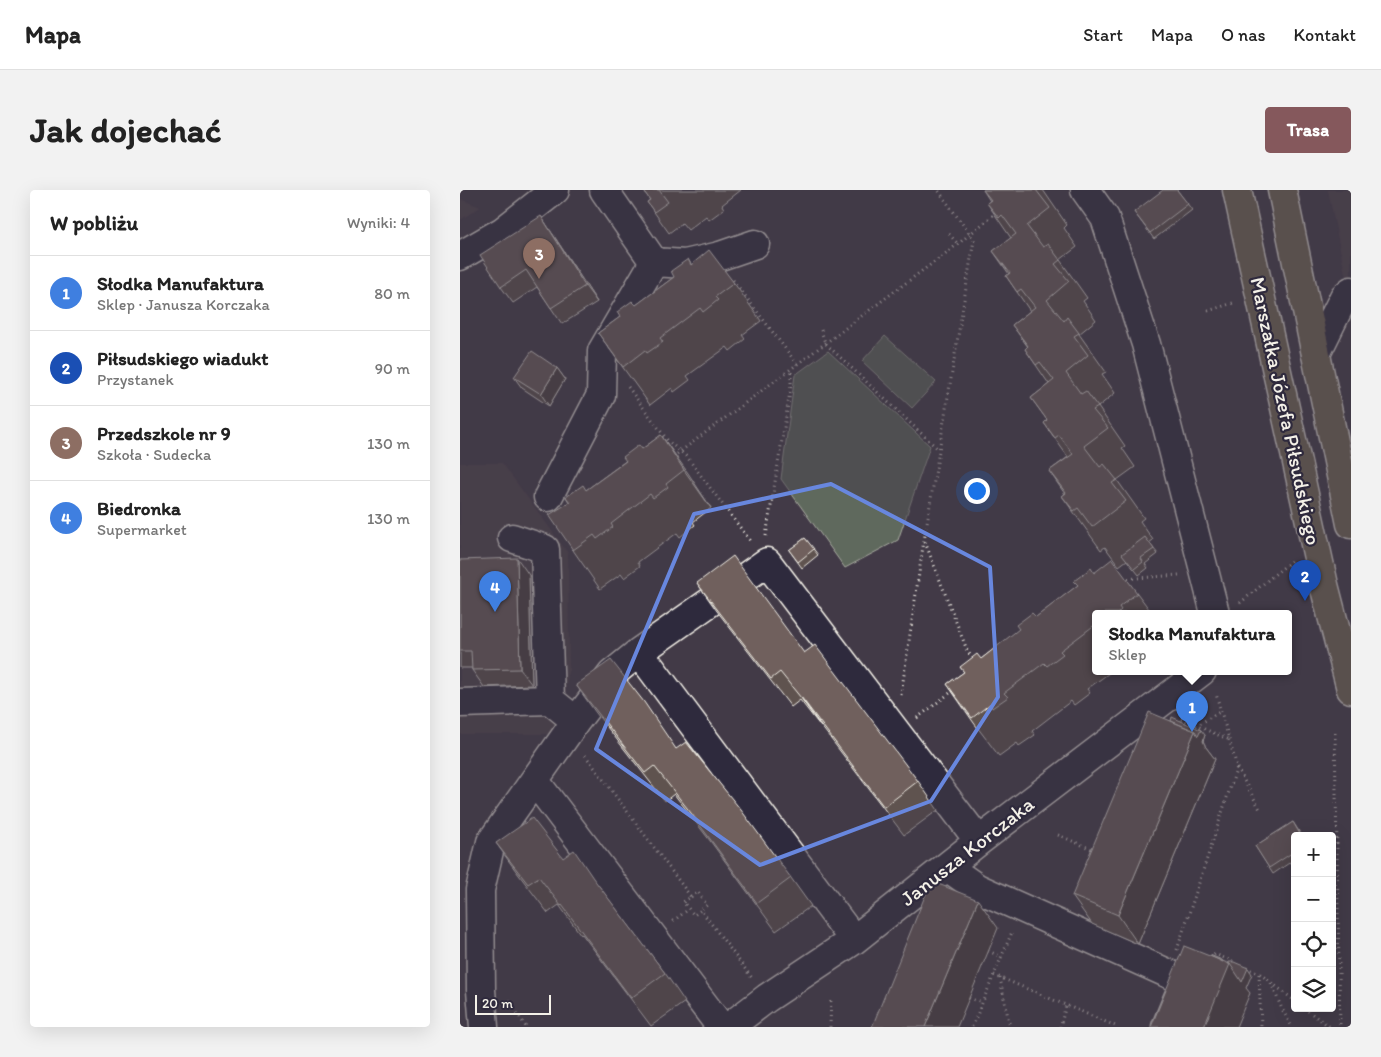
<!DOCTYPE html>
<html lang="pl">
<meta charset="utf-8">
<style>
body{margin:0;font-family:Itim,sans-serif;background:#f2f2f2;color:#222}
.controls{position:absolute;right:15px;bottom:15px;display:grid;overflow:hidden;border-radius:5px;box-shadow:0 5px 20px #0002}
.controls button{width:45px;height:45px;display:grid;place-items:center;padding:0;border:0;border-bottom:1px solid #e0e0e0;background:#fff;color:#222;font:25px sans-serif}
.scale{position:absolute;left:15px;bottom:12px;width:76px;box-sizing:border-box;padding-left:5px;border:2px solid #f4f1e8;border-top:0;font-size:14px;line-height:18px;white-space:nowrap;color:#f4f1e8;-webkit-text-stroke:4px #2f2a3d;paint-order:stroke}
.you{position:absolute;left:516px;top:300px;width:18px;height:18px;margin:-12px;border:4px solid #fff;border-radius:50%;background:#1a73e8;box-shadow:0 0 0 8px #1a73e833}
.badge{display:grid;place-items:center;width:32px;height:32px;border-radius:50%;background:#85585c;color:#fff;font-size:16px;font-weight:700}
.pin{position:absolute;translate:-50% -41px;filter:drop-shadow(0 1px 2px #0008)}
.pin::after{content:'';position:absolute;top:26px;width:18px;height:15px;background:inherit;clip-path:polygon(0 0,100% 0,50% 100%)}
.popup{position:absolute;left:632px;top:420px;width:200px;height:65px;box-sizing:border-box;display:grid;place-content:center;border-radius:5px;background:#fff;filter:drop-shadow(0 1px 4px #0005);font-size:16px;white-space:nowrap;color:#767676}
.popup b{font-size:19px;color:#222}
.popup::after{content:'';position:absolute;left:50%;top:100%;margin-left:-10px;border:10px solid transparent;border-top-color:#fff}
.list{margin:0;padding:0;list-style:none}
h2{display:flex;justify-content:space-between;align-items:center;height:65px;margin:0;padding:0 20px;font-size:21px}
h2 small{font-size:16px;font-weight:400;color:#767676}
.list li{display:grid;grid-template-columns:32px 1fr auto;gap:15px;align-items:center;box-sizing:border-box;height:75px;padding:0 20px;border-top:1px solid #e0e0e0}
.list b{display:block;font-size:19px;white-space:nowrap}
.list p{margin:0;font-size:16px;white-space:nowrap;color:#767676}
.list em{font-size:16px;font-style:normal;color:#767676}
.icon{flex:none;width:28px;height:28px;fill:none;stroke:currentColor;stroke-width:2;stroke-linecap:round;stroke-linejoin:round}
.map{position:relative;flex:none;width:891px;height:837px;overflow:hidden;border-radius:5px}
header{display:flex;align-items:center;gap:30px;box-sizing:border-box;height:70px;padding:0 25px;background:#fff;border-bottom:1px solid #e0e0e0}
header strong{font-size:24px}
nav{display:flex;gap:28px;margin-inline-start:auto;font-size:18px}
.intro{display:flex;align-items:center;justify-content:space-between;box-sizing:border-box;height:120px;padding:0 30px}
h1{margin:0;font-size:35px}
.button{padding:12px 22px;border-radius:5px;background:#85585c;color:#fff;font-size:18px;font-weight:700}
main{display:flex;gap:30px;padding:0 30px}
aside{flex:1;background:#fff;border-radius:5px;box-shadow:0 5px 20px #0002}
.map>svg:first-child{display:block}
</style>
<header>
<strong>Mapa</strong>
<nav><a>Start</a><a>Mapa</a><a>O nas</a><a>Kontakt</a></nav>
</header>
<div class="intro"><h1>Jak dojechać</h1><a class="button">Trasa</a></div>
<main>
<aside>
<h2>W pobliżu<small>Wyniki: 4</small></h2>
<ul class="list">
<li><span class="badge" style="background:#3f7fe0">1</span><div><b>Słodka Manufaktura</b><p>Sklep · Janusza Korczaka</p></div><em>80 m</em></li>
<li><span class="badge" style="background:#1a4fb4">2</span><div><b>Piłsudskiego wiadukt</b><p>Przystanek</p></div><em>90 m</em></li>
<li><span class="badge" style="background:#8d6e63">3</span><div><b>Przedszkole nr 9</b><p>Szkoła · Sudecka</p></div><em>130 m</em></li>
<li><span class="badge" style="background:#3f7fe0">4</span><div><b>Biedronka</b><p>Supermarket</p></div><em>130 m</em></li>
</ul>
</aside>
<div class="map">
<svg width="891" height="837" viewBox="0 0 891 837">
<rect width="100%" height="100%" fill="#423a47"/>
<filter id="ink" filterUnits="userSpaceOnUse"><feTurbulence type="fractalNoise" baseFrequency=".02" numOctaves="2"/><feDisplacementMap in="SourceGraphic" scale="10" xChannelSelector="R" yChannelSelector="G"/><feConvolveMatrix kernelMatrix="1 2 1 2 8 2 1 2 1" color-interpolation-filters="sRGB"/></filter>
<g filter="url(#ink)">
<path fill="#50454e" d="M868,0H891V112Z
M0,4V9L20,17L0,30Z
M0,273H42L108,363L109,479L99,544H0Z"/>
<path fill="#5f695d" stroke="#aaada2" d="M425,146L476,192L452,218L402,171Z
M368,161L470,256L438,350L385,378L321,289L335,185Z"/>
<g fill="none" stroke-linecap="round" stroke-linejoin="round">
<defs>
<path id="minor" d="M625,0L645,28L686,154L755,423
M0,66L43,41L95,0
M194,72L225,74L260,66L295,54
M856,164L884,107L891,101
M88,307L141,205L142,161L194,72L144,0
M52,348L85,359L90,510L116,531
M179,462L394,750
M0,513L90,510
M75,591L261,837
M487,677L517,698L725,791L706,837
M24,837L21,800L20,700L31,652L116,531L152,484L179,462L307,372L519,651
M269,837L307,808L394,750L519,651L742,481"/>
<path id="major" d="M777,0L864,395L891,499
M822,0L891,334"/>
</defs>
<use href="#minor" stroke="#f4f1e8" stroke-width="31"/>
<use href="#major" stroke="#f4f1e8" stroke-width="31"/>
<path stroke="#f4f1e8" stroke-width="3" stroke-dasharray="1 4" stroke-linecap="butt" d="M489,44L498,54
M273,90L337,174
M748,121L776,112
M361,140L365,153L478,259
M168,197L208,251L227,267L291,352
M213,267L498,54L537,22
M306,346L331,196V179
M465,352L507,460L514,471
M663,389L719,385
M780,413L831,371
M441,505L462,363L514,50L478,0
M457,528L494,500
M721,529L770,550
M736,536L761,521
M875,543L880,837
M125,565L231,707L223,712L234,725L241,720L292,788
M777,578L801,621
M598,645L634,660
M231,707L238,702L247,715L241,720
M213,731L229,719
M717,760L777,577L756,504
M528,761L542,767
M750,768L755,764L776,773
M786,778L799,783L835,811
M799,784L801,837
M534,785L658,837
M540,788L550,837
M811,793L822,819L832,837
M509,808L522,813
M49,810L66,837
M844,818L870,837
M370,837L371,808
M512,837L552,742
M600,837L606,815"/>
<use href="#minor" stroke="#2f2a3d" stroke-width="28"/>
<use href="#major" stroke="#766a55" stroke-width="28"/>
</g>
<path fill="#5f5350" stroke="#f4f1e8" d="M183,0H281L262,15L264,19L249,30L246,26L228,40L222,33L209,43L187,12L190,10Z
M523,0H583L607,35L604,38L617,57L600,70L627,108L623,111L636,130L619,144L646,182L642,184L655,203L638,217L665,256L662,258L675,277L657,290L684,328L680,331L693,350L689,353L698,364L685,374L688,378L679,385L667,370L659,376L645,357L641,360L602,306L605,304L589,281L608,267L584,233L587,230L571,208L589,194L565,159L568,157L552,135L570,121L546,86L549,84L533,61L551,48L527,13L530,11Z
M717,0L732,20L694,49L674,22Z
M92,43L137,112L102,134L77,97L53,113L41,97Z
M228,69L231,74L274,93L301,131L282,145L285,149L270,161L267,157L227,186L230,190L214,202L212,198L190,215L138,143L160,127L214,87Z
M97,178L105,189L89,216L62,198L54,187Z
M201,245L251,318L233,332L235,335L220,347L217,343L178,372L180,376L164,388L161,384L140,399L113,360L109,312L106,307L126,300Z
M345,348L358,365L342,378L329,360Z
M0,370L69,385L72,495L24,497L12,480V478H0Z
M634,383L677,403L692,423H636V481H652L627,499L630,503L614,515L611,511L572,541L575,545L559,556L557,553L539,566L514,533L487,494L504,482L500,477L521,469Z
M237,393L344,463L458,591L478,620L444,645L361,536V537L340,510L331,517L257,421Z
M116,495L216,559L331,688L351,716L316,741L251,652L214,604L205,611L136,523Z
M745,545L743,551L745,555V556L755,569L678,754L632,734L612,706Z
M833,632L842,646H835V669L813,684L795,656Z
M36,653L103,668L138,695L205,783L225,812L191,836L122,744L121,745L99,715L88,723L56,681Z"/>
<path fill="#4e4341" stroke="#f4f1e8" d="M81,26L92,43L137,112L125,96Z
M97,178L105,189L89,216L81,204Z
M201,245L228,283L251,318L224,280Z
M57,368L69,385L72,495L60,479Z
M341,507L361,536V537L341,508Z
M741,540L745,545L743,551L745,555V556L755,569L678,754L658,725L735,541Z
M518,710L538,738L497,837H465Z
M770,774L788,778L792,784L786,798L790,803L776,837H744L766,775Z"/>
<path fill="#6f605d" stroke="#f4f1e8" d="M183,0H199L208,12L194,22L187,12L190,10Z
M523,0H576L590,18L567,36L583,57L588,54L600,70L595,74L609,91L587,110L604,131L607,127L619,143L614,146L628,165L606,183L621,204L626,201L634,212L638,217L633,220L648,238L624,256L640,277L644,274L657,290L652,293L666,311L632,337L618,318L614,321L602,306L606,303L589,281L613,264L599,245L595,248L584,233L587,230L571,208L594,190L580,172L576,175L565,159L568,156L552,135L575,117L561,99L557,102L546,86L550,83L533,61L556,44L542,25L539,28L527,13L531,10Z
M703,0H717L728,14L690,43L674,22Z
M81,26L125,96L91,118L66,80L41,97L20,65Z
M249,60L274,93L255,107L258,110L243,122L240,118L200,148L203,152L187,163L185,160L163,177L138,143L160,127L157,122L172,111L176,115L214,87L211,81L228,69L231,75Z
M72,161L97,178L81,204L54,187Z
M201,245L224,280L206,294L208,297L193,308L190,304L151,334L153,337L137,349L134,345L113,360L89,325L110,312L106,307L123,295L126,300L166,271L163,267L179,255L182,259Z
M685,347L694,359L681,368L683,372L674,379L662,364Z
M345,348L354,359L338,372L329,360Z
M273,366L344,463L355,455L458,591L424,617L341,507V508L320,482L311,489L237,393Z
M57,368L60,479L12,480L11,461H0V370Z
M652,369L677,403L659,417L661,420L658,423H636V434L600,461L603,464L587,476L584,473L544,503L548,507L532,518L530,514L512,528L487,494L504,482L500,477L517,464L521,469L559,439L556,435L572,423L576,427L618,395L614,391L631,378L634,383Z
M151,470L184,512L216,559L226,552L281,620L331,688L297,713L231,623L194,576L185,583L116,495Z
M689,522L735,541L658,725L612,706Z
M712,527L741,540L738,546L735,541L711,531Z
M72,628L103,668L114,660L133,688L205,783L171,808L102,715L101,716L79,687L68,694L36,653Z
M833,632L841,646H835V661L809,678L795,656Z
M471,691L518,710L465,837H412Z
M724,756L770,774L744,837H691Z
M750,765L762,770L763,772L750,766Z
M769,772H774L788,778L782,792L770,774H768Z"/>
</g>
<path d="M0 0H891V837H0ZM371,294L530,377L538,507L471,611L300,675L136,559L234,324Z" fill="#423a47" fill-opacity=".55" fill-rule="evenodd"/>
<path fill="none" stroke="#6887de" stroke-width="4" stroke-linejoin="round" d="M371,294L530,377L538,507L471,611L300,675L136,559L234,324Z"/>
<g text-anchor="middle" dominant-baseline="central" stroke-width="4.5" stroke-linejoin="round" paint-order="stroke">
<g font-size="21" fill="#f4f1e8" stroke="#2f2a3d">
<text transform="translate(826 221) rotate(78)">Marszałka Józefa Piłsudskiego</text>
<text transform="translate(507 661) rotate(-38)">Janusza Korczaka</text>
</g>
</g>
</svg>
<div class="controls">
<button>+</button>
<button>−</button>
<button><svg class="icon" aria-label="locate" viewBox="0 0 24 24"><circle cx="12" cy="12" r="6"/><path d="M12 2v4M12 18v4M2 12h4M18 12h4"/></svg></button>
<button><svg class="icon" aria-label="layers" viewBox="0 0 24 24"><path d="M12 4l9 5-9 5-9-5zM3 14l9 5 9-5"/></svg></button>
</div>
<div class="scale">20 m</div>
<div class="you"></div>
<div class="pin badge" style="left:732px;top:542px;background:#3f7fe0">1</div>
<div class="popup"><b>Słodka Manufaktura</b>Sklep</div>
<div class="pin badge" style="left:845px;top:411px;background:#1a4fb4">2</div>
<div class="pin badge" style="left:79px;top:89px;background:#8d6e63">3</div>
<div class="pin badge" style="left:35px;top:422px;background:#3f7fe0">4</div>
</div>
</main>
